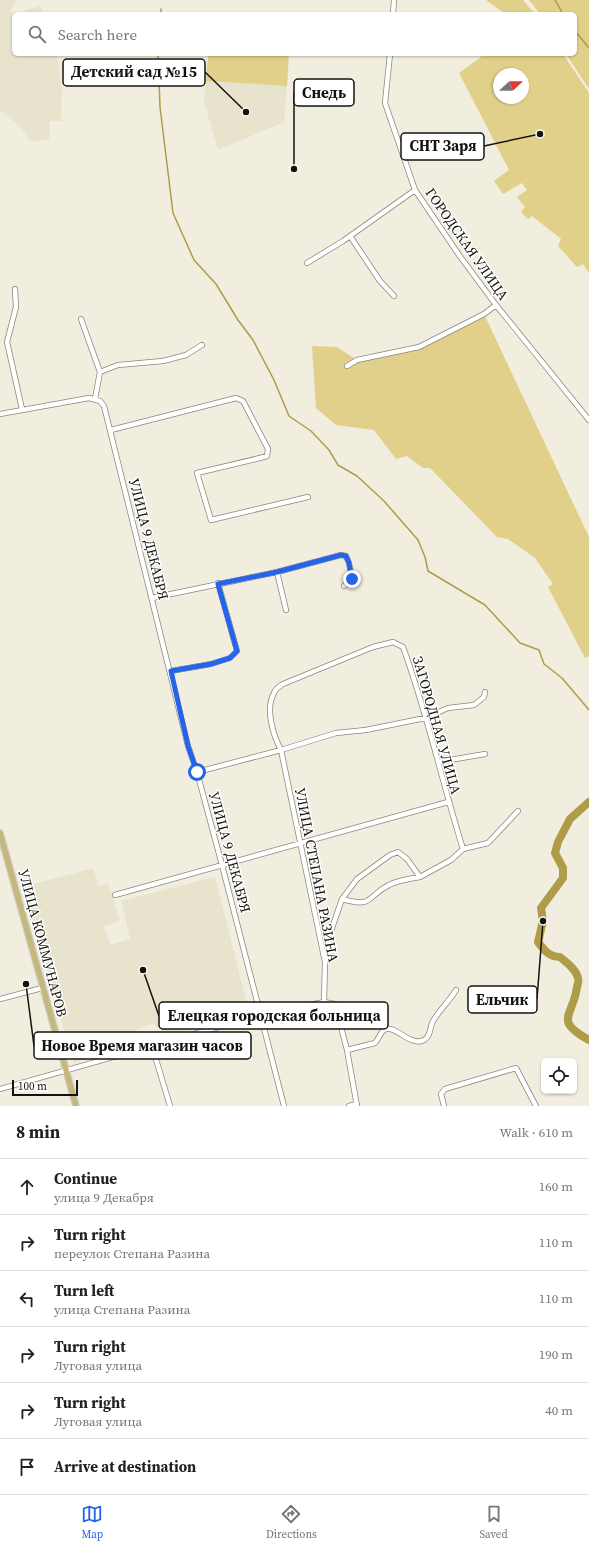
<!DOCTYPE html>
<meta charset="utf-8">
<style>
body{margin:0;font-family:"Source Serif 4",serif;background:#f6f6f6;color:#222}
.controls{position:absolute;right:12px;bottom:12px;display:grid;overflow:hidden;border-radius:6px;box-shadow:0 1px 3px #0004}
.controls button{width:36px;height:36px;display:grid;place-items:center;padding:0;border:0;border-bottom:1px solid #e0e0e0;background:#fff;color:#222;font:20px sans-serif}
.compass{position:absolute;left:493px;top:68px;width:36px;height:36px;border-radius:50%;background:#fff;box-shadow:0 1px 3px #0004;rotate:68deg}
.scale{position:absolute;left:12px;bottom:10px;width:66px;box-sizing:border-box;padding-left:4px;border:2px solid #14130e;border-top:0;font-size:11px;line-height:14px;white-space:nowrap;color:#14130e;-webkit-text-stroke:3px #fff;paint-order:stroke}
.stop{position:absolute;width:12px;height:12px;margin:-9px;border:3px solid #2563eb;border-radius:50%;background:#fff}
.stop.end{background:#2563eb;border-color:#fff;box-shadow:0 1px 4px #0008}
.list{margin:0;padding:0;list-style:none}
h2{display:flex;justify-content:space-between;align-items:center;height:52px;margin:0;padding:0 16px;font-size:17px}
h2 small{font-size:13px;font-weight:400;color:#767676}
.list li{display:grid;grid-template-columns:26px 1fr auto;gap:12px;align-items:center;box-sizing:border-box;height:56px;padding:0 16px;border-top:1px solid #e0e0e0}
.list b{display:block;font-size:15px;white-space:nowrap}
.list p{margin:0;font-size:13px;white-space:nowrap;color:#767676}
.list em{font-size:13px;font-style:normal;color:#767676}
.icon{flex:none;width:22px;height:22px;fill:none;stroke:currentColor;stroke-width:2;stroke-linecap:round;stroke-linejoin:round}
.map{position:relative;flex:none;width:589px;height:1106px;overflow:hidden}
.search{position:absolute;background:#fff;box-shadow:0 1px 3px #0004;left:12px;right:12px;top:12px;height:44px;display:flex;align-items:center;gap:10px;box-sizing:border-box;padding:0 14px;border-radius:6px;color:#767676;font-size:15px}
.sheet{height:388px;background:#fff}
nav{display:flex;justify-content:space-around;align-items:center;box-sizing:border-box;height:56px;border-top:1px solid #e0e0e0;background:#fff;font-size:11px;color:#767676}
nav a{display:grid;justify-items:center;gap:2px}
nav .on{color:#2563eb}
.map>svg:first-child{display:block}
</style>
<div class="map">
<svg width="589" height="1106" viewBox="0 0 589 1106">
<rect width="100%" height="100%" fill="#f1eedf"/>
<path fill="#e8e3cd" d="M0,0H16L10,12H20L41,6L44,14H14V54H57L62,90L61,121H50L49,139L34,142L29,139L19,126L0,110Z
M206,81L287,86L284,122L218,150L204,102Z
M93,868L99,886L108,883L120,921L104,926L110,945L130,939L121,901L215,877L249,1012L164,1037L160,1029L153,1024L135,1030L138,1043L74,1063L23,887Z"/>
<path fill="#e0d089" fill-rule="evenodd" d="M486,0H523L535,14H505Z
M529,0H589V89L566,54H575V14H540Z
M208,54H289L287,86L206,81Z
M480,54H563L589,93V273L583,264L577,267L558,246L561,239L532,216L528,219L521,212L525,207L517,197L527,190L522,183L503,194L494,181L509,170L459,73L481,57ZM499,74H523V98H499Z
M484,314L589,537V656L585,658L548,587L553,584L535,558L508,539L497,537L430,468H423L407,456L396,459L374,430L336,425L316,408L312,346L337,347L357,360L414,349Z"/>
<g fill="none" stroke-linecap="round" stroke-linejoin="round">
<path stroke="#af9c49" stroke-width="1.5" d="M555,0L563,14
M161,14V9
M575,31L589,48
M158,54L160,107L173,213L194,260L216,284L238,320L253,340L274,380L289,416L311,431L329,450L338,465L357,476L384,501L418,540L425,557L428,571L485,605L520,643L539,650L544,664L562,678L589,710"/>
<path stroke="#af9c49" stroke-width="8" d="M589,802L570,819L558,842L555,853L563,868V878L541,908L543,921L538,942C544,950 549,957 560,957C566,962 576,969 578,978C579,980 578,984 577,987C573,1017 553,1020 589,1040"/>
<defs>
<path id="minor" d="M393,14L394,0
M390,54L385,103L415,190L459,255L496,305L589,420
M350,236L380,281L394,296
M307,263L343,241L415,190
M15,289L16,307L7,342L22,409
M81,319L100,372L95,399
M347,366L357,360L419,347L484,314L496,305
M100,372L118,365L163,361L186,355L202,345
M0,414L89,398L100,401L104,406L188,746L197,772L222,865L284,1106
M111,430L236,398L243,401L268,449L267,456L260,458L197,473L211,520L308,497
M277,572L286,610
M152,598L277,572L341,555L346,556L349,563L352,579L344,586
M171,671L211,664L230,658L237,651L218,583
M438,762L485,754
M197,772L281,750L336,733L366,730L425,718L448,708L474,705L484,697L485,692
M115,895L448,802
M342,899C375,908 365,897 389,885C398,880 410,879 420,877
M326,959L331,931L342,899L357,879L390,855L398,852L407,859L420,877L451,860L463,849L488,843L518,811
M0,999L42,988
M152,1046L170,1106
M347,1050L375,1043C379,1039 381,1030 386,1029C396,1026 411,1047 424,1040C430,1037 430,1029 432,1023C438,1011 449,1002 456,990
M0,1089L261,1015L324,1002
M349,1106L357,1104
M357,1106L347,1050L335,1004L324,1002L325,962L281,750C273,735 265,709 274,693C275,689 280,686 283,684L373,647L393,642L403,647C427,712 442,782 463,849
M444,1106L441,1094L445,1089L516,1068L536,1106"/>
<path id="major" d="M0,833L76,1106"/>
</defs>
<use href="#minor" stroke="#8a877a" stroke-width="6"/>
<use href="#major" stroke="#d0d0cf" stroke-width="8"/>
<use href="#minor" stroke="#fff" stroke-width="4.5"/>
<use href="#major" stroke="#c5b87a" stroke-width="5.5"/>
</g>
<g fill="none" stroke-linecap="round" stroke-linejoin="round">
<path stroke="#2563eb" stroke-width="5" d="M197,772L188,746L171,671L211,664L230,658L237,651L218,584L277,572L341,555L346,556L349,563L352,579"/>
</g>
<g text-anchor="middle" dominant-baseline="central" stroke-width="3" stroke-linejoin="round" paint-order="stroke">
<g font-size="14" fill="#14130e" stroke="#fff">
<text transform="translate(467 244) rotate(55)">ГОРОДСКАЯ УЛИЦА</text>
<text transform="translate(149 539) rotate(76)">УЛИЦА 9 ДЕКАБРЯ</text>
<text transform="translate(437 725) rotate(74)">ЗАГОРОДНАЯ УЛИЦА</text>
<text transform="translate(230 852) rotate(75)">УЛИЦА 9 ДЕКАБРЯ</text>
<text transform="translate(317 875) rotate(79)">УЛИЦА СТЕПАНА РАЗИНА</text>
<text transform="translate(43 943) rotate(75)">УЛИЦА КОММУНАРОВ</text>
</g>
</g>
<path fill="none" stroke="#14130e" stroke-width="1.5" d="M246 112L205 72M294 169L294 92M540 134L484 146M543 921L537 999M143 970L159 1016M26 984L34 1046"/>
<g fill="#14130e" stroke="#fff" stroke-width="1.5">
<circle cx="246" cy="112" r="4"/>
<circle cx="294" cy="169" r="4"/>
<circle cx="540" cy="134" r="4"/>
<circle cx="543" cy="921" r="4"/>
<circle cx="143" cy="970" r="4"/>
<circle cx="26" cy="984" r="4"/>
</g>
<g fill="#fff" stroke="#14130e" stroke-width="1.5">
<rect x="63" y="59" width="142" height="27" rx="4"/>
<rect x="294" y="79" width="60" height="27" rx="4"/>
<rect x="401" y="133" width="83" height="27" rx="4"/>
<rect x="468" y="986" width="69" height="27" rx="4"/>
<rect x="159" y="1002" width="229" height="27" rx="4"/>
<rect x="34" y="1032" width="217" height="27" rx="4"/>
</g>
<g font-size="15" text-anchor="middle" font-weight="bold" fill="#14130e">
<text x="134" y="77">Детский сад №15</text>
<text x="324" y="98">Снедь</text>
<text x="443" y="151">СНТ Заря</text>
<text x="502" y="1005">Ельчик</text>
<text x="274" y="1021">Елецкая городская больница</text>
<text x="142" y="1051">Новое Время магазин часов</text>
</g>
</svg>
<div class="controls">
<button><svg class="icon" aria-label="locate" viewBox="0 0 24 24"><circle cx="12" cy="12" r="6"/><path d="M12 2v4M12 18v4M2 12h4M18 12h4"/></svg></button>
</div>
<svg class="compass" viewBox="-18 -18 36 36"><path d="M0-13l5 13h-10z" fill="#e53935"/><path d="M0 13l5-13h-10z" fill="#767676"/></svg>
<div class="scale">100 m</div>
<div class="stop" style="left:197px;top:772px"></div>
<div class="stop end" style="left:352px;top:579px"></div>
<div class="search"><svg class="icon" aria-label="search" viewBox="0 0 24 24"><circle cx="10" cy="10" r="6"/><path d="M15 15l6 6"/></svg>Search here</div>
</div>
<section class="sheet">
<h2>8 min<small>Walk · 610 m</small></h2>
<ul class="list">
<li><svg class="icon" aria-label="ahead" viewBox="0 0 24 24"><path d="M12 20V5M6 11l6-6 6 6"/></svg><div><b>Continue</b><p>улица 9 Декабря</p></div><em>160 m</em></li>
<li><svg class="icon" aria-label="right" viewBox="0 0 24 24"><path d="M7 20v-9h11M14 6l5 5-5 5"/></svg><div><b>Turn right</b><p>переулок Степана Разина</p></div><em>110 m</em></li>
<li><svg class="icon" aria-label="left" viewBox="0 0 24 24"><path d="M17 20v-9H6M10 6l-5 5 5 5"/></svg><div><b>Turn left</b><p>улица Степана Разина</p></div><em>110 m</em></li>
<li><svg class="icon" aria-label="right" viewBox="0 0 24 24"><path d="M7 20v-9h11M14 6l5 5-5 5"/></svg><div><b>Turn right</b><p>Луговая улица</p></div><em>190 m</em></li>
<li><svg class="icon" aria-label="right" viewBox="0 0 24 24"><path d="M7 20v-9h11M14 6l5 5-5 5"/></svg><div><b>Turn right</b><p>Луговая улица</p></div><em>40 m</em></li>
<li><svg class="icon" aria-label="arrive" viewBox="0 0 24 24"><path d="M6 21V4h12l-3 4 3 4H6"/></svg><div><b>Arrive at destination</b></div></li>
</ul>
</section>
<nav>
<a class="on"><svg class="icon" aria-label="map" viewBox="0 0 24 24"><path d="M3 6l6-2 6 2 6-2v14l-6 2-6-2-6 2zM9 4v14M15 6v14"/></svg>Map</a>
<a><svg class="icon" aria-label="directions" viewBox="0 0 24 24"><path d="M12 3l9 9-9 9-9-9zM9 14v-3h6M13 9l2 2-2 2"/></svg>Directions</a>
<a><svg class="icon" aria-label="saved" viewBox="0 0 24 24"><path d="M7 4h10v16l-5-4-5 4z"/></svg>Saved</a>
</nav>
